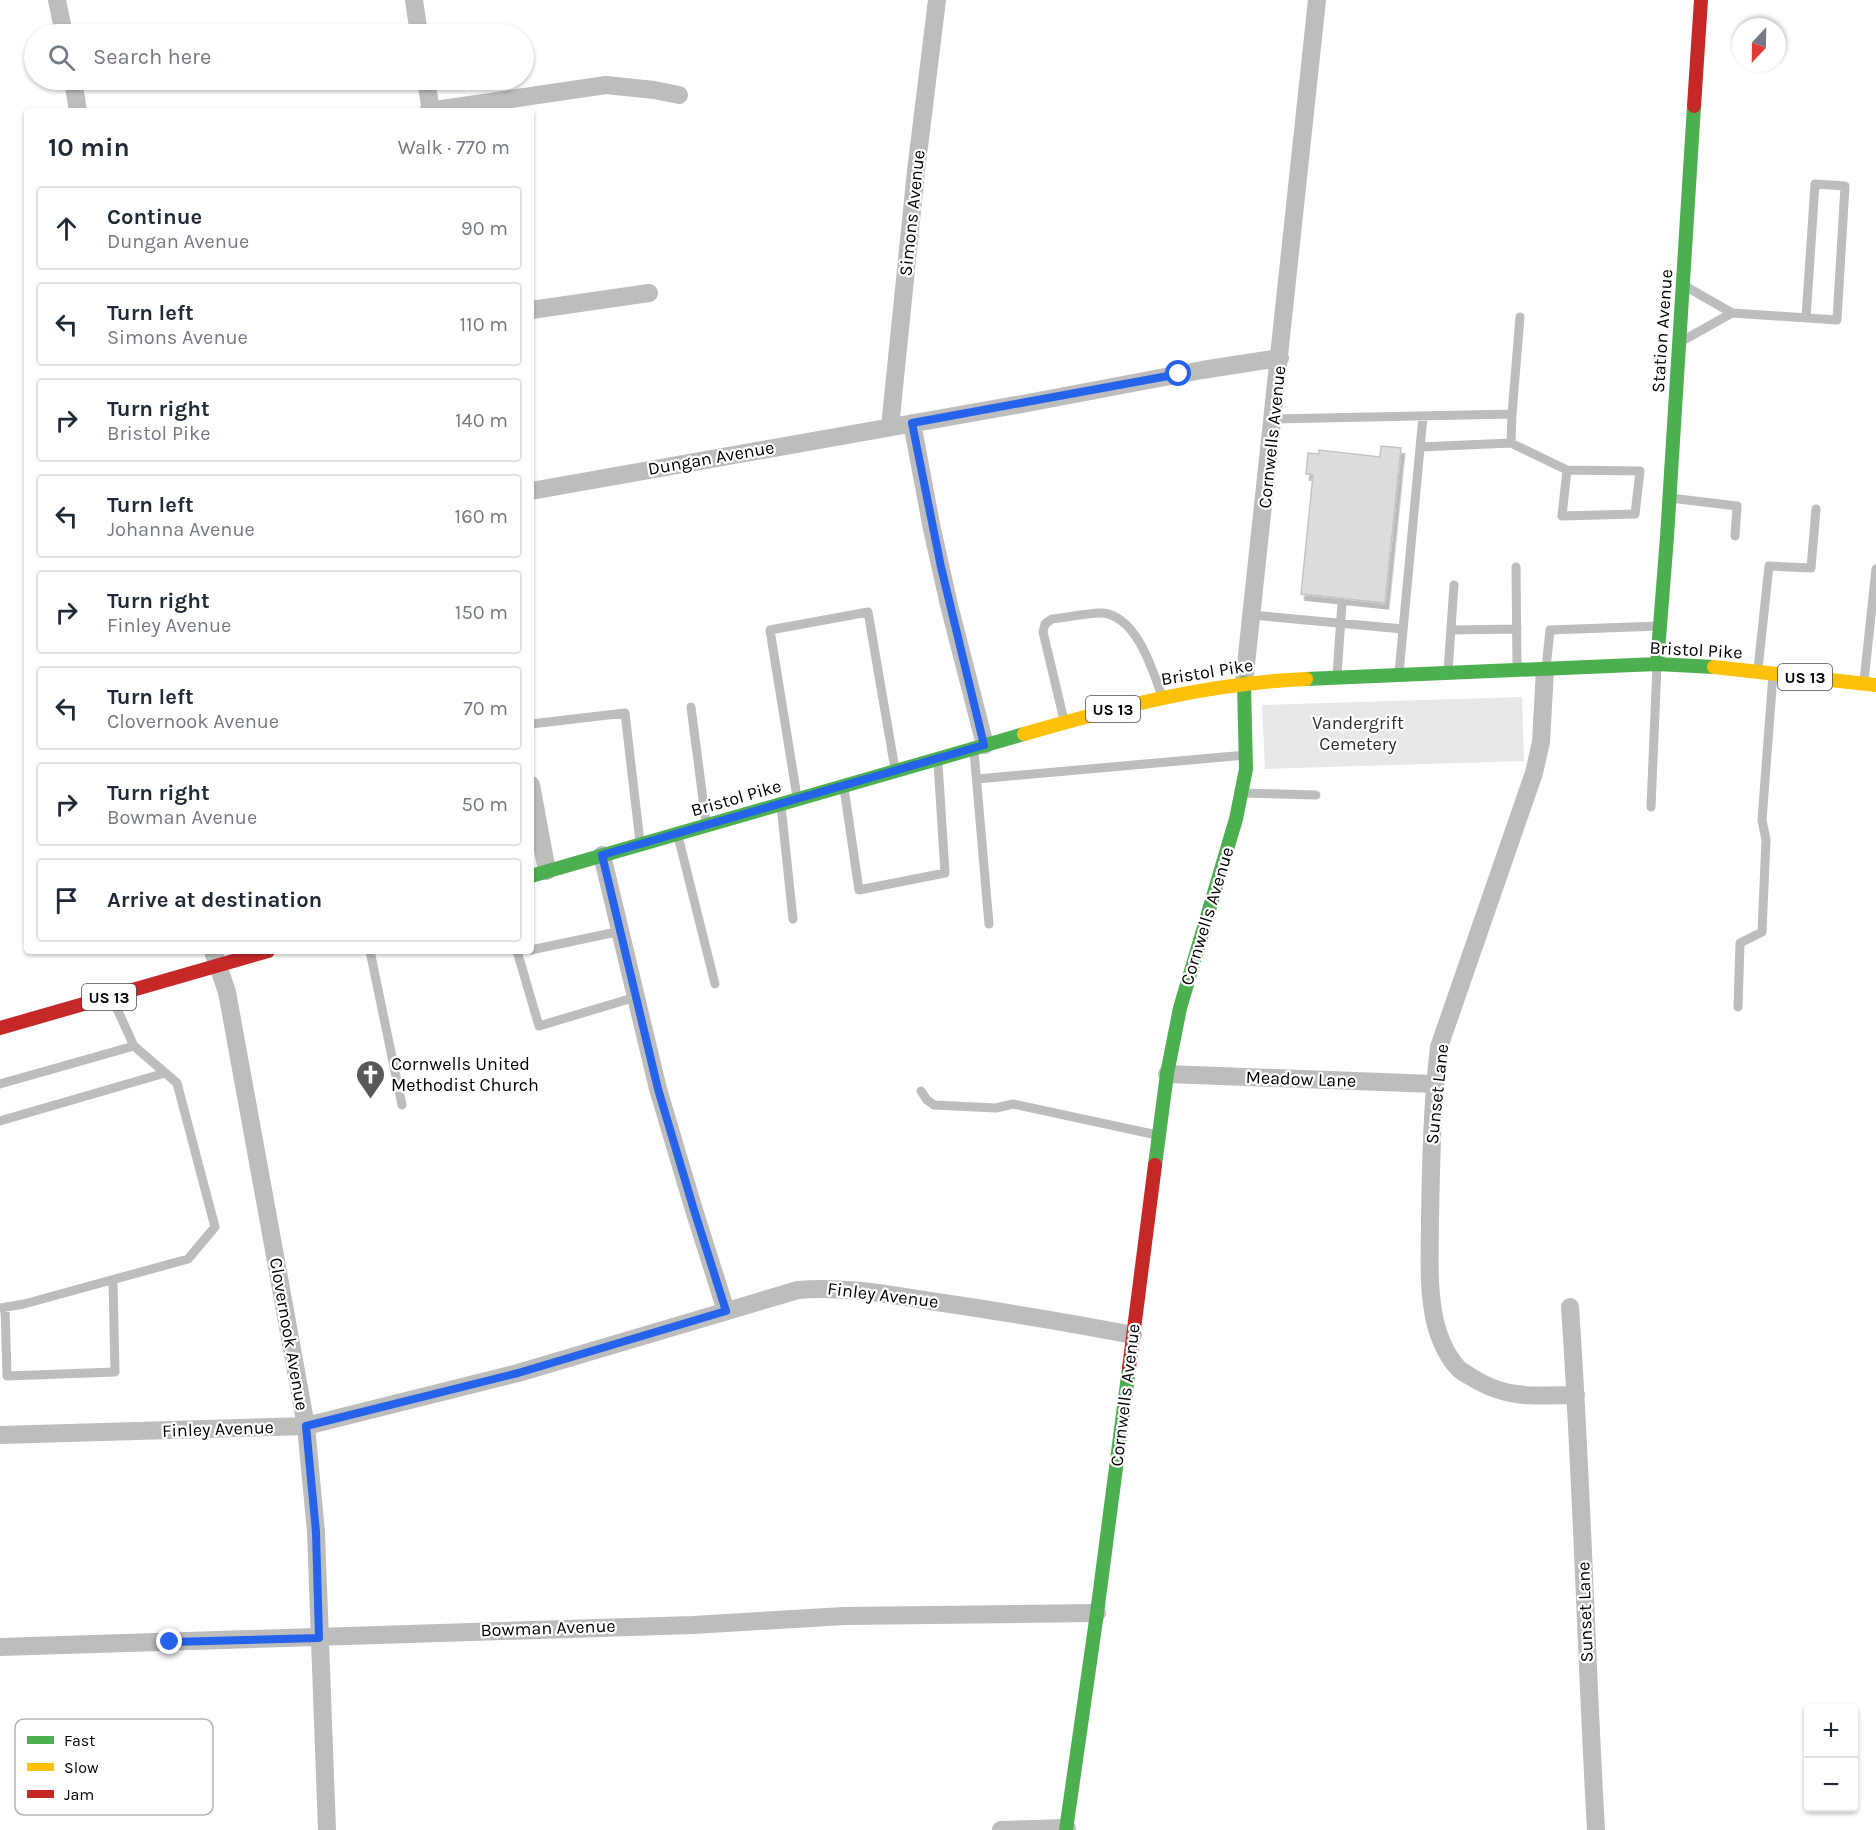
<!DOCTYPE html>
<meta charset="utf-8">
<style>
body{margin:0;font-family:Karla,sans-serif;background:#f2f2f3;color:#1f2937}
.controls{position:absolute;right:18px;bottom:18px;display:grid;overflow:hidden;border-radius:6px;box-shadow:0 2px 4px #0004}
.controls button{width:54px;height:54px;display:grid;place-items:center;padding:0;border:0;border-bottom:2px solid #e0e1e3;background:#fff;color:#1f2937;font:30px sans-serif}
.compass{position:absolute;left:1732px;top:18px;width:54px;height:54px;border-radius:50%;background:#fff;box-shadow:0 2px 4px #0004;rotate:202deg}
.stop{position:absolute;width:18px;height:18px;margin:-14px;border:4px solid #2563eb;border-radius:50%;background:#fff}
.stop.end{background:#2563eb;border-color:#fff;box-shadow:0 2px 6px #0008}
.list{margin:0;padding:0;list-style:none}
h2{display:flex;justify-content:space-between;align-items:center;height:78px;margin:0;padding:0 24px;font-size:26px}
h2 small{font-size:20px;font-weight:400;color:#747a83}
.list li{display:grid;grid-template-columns:39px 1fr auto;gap:18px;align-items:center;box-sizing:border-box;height:84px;margin:0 12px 12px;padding:0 12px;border:2px solid #e0e1e3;border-radius:6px}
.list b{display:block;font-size:22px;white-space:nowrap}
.list p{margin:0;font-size:20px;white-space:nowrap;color:#747a83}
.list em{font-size:20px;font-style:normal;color:#747a83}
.icon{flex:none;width:33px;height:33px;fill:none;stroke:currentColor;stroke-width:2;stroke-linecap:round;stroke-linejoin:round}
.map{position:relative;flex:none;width:1876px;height:1830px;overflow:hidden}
.search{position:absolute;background:#fff;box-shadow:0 2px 4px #0004;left:24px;top:24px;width:510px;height:66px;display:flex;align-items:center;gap:15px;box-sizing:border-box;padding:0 21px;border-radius:33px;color:#747a83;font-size:22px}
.panel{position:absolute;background:#fff;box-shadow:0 2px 4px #0004;left:24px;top:108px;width:510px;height:846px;border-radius:6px}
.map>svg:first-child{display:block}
</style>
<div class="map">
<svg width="1876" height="1830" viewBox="0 0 1876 1830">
<defs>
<filter id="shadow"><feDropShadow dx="3.5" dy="6" stdDeviation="0" flood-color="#0004"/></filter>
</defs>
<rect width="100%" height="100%" fill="#fff"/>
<path fill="#e8e8e8" d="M1522,697L1524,761L1265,769L1262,705Z"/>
<path fill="#dcdcdc" stroke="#c4c4c4" stroke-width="1.5" filter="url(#shadow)" d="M1381,446L1401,448L1385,603L1301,594L1313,475L1306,474L1308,453L1319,454V450L1380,457Z"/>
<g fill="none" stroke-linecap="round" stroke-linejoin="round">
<path stroke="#bdbdbd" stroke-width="9" d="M1685,286L1732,313L1837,320L1845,186L1815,184L1806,318
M1682,341L1732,313
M1274,419L1512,414L1520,317
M1511,443L1567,470L1562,516L1635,514L1640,471L1567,470
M1420,447L1511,443L1512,414
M1670,498L1737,506L1735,536
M1516,567L1517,668
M1252,615L1403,629
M1451,630L1517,629
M1546,668L1550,630L1659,626
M1758,669L1769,566L1811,568L1816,509
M1448,671L1454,585
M1399,673L1423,416
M1337,675L1342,603
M1864,681L1876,569
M691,707L706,823
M1064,720L1043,632L1045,624L1052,619C1065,618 1090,612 1103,613C1137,617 1152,669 1162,696
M531,724L625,713L640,842
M974,751L989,924
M977,779L1246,755
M844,788L859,890L945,873L938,763
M1242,793L1316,795
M797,797L770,630L868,612L895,769
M781,806L793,919
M1651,807L1657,666
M678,836L715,984
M531,950L621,931
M370,951L402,1105
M517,951L539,1026L636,997
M1738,1007L1740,943L1762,932L1766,840L1762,820L1773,675
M0,1084L134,1046
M921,1091L927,1100L934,1105L996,1108L1013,1104L1157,1135
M0,1121L165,1073
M5,1307L7,1376L115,1372L113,1280
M0,1308L24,1304L188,1259L215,1227L177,1083L134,1046L112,998"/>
<path stroke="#bdbdbd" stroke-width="18" d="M57,0L64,34
M414,0L419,34
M73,80L78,111
M426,80L431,111
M428,111L606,85L654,90L679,95
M531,310L649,293
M912,423L932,529L949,605L985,745
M890,427L916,171L937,0
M531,491L1022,404L1202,370L1280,358
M1545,670L1541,742L1534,773L1439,1047C1432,1105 1431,1162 1430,1220C1430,1251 1428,1281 1433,1311C1436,1331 1445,1355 1459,1369C1465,1374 1472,1377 1478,1381C1512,1400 1540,1395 1576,1395
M1244,683L1317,0
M531,785L547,871
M602,855L658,1089L694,1210L726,1311
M213,951L227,992L306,1426L316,1532L327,1830
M1167,1074L1434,1084
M1570,1307C1582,1481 1586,1656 1596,1830
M0,1435L306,1426L518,1373L798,1290C843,1286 886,1294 930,1301C998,1311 1066,1322 1133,1335
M0,1647L693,1625L844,1616L1097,1613
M1001,1830L1067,1828"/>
<path stroke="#4caf50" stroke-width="14" d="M1657,664L1667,537L1694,106
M1306,679L1657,664L1714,667
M531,876L1024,734
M1155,1165L1167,1074L1180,1008L1236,819L1246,769L1244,683
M1066,1830L1097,1613L1129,1368"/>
<path stroke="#ffc107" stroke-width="14" d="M1714,667L1876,685
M1024,734C1118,707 1208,683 1306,679"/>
<path stroke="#c62828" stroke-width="14" d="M1694,106L1701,0
M0,1028L268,951
M1129,1368L1155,1165"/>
</g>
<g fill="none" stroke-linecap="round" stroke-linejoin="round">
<path stroke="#2563eb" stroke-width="8" d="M170,1642L319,1638L316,1532L306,1426L518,1373L726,1311L694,1210L658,1089L602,855L984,745L941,567L912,423L1179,374"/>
</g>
<defs>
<symbol id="church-pin" viewBox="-11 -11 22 30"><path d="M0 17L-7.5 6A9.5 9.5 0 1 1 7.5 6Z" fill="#595959" stroke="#fff"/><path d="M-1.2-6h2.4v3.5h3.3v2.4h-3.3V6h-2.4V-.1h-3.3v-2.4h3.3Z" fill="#fff"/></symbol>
</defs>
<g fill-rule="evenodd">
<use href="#church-pin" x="354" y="1058" width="33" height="45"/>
</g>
<g text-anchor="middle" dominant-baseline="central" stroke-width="4.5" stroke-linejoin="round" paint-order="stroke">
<g fill="#fff" stroke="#4c4c4c" stroke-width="1.5">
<rect x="1778" y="664" width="54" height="26" rx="4.5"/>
<rect x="1086" y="696" width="54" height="26" rx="4.5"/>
<rect x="82" y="984" width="54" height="26" rx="4.5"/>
</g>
<g font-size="16" font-weight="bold" fill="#000">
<text x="1805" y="677">US 13</text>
<text x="1113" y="709">US 13</text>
<text x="109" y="997">US 13</text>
</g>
<g font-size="18" fill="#000" stroke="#fff">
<text transform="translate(912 213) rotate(-84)">Simons Avenue</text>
<text transform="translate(1662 331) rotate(-86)">Station Avenue</text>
<text transform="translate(1272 437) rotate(-84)">Cornwells Avenue</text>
<text transform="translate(711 458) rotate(-10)">Dungan Avenue</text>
<text transform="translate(1696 650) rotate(3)">Bristol Pike</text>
<text transform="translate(1207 672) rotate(-9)">Bristol Pike</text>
<text transform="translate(736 798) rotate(-16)">Bristol Pike</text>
<text transform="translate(1207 916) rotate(-73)">Cornwells Avenue</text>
<text transform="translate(1301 1079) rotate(2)">Meadow Lane</text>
<text transform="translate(1437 1094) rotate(-84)">Sunset Lane</text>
<text transform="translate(883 1295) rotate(7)">Finley Avenue</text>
<text transform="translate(289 1334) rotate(80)">Clovernook Avenue</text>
<text transform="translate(1125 1395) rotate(-83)">Cornwells Avenue</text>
<text transform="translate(218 1429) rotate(-2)">Finley Avenue</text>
<text transform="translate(1585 1612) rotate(-92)">Sunset Lane</text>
<text transform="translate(548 1628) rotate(-2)">Bowman Avenue</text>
</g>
<g font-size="18" fill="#2d2d2d" stroke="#fff">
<text x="1358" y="723">Vandergrift<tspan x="1358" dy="21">Cemetery</tspan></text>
</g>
<g font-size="18" fill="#000" stroke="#fff" text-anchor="start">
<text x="391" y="1064">Cornwells United<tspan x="391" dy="21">Methodist Church</tspan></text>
</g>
</g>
<rect x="15" y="1719" width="198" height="96" rx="9" fill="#fff" stroke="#b2b2b2" stroke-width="1.5"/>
<rect x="27" y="1736" width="27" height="8" fill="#4caf50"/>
<rect x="27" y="1763" width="27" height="8" fill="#ffc107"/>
<rect x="27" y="1790" width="27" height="8" fill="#c62828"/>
<g font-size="16" fill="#000">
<text x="64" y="1746">Fast</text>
<text x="64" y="1773">Slow</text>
<text x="64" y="1800">Jam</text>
</g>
</svg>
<div class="controls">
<button>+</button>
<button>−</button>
</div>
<svg class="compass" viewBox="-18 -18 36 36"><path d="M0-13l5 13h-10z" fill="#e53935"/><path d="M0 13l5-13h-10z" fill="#747a83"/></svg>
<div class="stop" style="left:1179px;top:374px"></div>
<div class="stop end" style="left:170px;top:1642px"></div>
<div class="search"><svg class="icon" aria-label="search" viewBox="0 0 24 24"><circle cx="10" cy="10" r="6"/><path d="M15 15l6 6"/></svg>Search here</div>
<section class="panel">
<h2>10 min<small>Walk · 770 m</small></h2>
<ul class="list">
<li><svg class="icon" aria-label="ahead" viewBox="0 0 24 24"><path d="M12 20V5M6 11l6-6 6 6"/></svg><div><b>Continue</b><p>Dungan Avenue</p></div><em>90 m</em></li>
<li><svg class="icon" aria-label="left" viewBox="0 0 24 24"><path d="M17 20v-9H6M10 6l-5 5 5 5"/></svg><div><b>Turn left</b><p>Simons Avenue</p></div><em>110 m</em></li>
<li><svg class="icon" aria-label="right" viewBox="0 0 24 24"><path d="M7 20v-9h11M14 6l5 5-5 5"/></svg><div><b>Turn right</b><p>Bristol Pike</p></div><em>140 m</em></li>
<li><svg class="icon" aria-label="left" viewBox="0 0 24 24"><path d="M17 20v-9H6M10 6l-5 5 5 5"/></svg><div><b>Turn left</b><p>Johanna Avenue</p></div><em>160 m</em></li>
<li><svg class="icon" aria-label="right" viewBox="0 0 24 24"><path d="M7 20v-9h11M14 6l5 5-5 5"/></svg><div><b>Turn right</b><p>Finley Avenue</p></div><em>150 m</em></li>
<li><svg class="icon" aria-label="left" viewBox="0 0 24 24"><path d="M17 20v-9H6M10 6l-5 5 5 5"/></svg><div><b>Turn left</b><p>Clovernook Avenue</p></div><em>70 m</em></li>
<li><svg class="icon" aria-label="right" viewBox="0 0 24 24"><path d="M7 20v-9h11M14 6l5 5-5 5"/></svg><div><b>Turn right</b><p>Bowman Avenue</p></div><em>50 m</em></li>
<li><svg class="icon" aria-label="arrive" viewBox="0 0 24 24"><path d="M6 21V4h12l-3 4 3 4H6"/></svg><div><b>Arrive at destination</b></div></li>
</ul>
</section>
</div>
